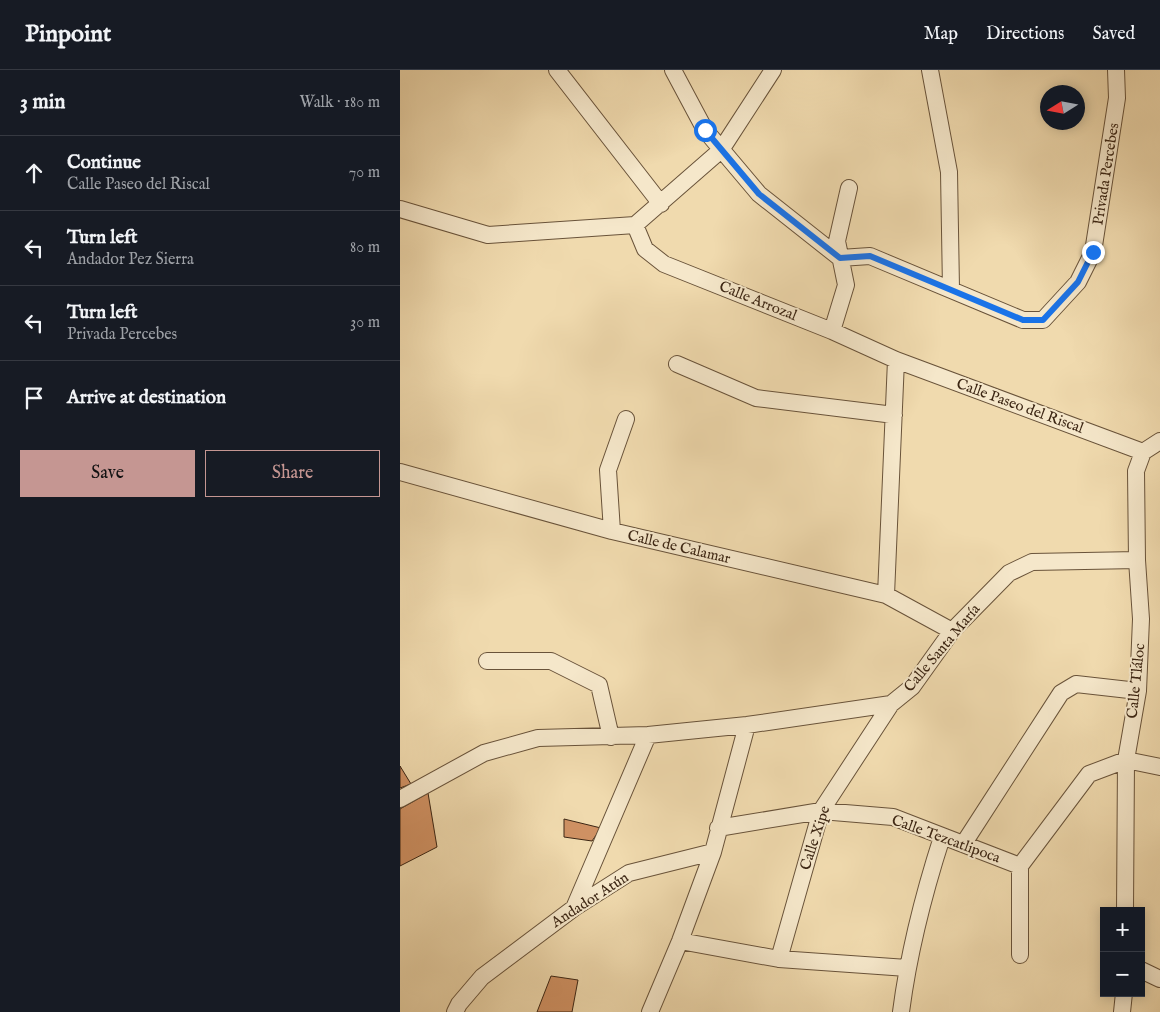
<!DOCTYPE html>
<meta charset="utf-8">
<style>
body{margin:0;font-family:"IM FELL English",serif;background:#242831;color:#f1f3f6}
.controls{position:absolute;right:15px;bottom:15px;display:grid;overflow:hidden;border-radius:0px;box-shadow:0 2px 12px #0003}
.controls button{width:45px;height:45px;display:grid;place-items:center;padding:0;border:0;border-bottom:1px solid #363941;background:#171b24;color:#f1f3f6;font:25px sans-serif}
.compass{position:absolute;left:640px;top:15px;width:45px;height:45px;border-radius:50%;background:#171b24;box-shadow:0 2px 12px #0003;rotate:259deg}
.stop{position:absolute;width:15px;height:15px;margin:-11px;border:4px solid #1a73e8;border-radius:50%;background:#fff}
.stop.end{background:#1a73e8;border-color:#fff;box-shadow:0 1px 5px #0008}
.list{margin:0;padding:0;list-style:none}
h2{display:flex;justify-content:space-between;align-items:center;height:65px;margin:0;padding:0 20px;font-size:21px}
h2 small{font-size:16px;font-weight:400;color:#9ea1a6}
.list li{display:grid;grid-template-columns:32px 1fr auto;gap:15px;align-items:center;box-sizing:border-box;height:75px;padding:0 20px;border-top:1px solid #363941}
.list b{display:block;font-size:19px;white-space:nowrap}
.list p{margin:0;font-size:16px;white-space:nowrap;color:#9ea1a6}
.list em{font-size:16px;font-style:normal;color:#9ea1a6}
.actions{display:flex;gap:10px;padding:15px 20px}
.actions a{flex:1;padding:11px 0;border:1px solid #c59692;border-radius:0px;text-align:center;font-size:18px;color:#c59692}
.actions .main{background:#c59692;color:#111}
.icon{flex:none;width:28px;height:28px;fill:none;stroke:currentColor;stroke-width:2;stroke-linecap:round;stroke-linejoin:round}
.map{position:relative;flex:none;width:760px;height:942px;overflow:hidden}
header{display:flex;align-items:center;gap:30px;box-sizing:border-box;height:70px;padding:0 25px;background:#171b24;border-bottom:1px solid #363941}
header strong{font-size:24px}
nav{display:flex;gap:28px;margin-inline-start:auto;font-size:18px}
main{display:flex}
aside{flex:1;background:#171b24}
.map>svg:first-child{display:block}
</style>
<header>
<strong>Pinpoint</strong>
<nav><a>Map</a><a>Directions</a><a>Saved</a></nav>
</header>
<main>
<aside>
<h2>3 min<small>Walk · 180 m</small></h2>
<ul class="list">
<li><svg class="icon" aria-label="ahead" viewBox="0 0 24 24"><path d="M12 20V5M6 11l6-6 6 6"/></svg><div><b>Continue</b><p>Calle Paseo del Riscal</p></div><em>70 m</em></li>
<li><svg class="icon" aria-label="left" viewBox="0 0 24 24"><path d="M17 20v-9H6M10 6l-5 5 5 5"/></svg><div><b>Turn left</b><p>Andador Pez Sierra</p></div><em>80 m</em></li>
<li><svg class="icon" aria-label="left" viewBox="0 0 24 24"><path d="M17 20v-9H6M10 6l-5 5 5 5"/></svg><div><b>Turn left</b><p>Privada Percebes</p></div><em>30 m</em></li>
<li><svg class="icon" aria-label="arrive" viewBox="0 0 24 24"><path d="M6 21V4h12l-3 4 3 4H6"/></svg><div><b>Arrive at destination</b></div></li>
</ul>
<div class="actions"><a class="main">Save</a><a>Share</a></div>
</aside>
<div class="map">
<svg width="760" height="942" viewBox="0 0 760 942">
<rect width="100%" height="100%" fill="#f0daae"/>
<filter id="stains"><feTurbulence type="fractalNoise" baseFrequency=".004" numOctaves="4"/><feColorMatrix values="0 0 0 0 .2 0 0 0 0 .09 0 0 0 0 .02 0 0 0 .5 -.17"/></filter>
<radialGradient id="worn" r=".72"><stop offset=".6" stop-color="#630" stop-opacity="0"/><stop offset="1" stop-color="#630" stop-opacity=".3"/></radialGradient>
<path fill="#cf9163" stroke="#3c2614" d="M0,696L11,714L0,718Z
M28,723L37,777L0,796V739Z
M164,749L201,758L192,771L164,767Z
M151,906L178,910L172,942H137Z"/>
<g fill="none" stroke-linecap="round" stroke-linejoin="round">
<defs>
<path id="street" d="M157,0L261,134
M273,0L305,60L359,124L440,188
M530,0L549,102L551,219
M0,139L88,165L235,155
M235,155L245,179L264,194L432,261L496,290L743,382
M235,155L321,80L373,0
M440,188L470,186L623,250H643L678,212L693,182L717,28L716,0
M432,261L446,215L437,171L449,118
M277,294L356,328L494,345
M743,382L760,371
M0,402L212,461L486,525L552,561
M212,461L208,400L226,349
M486,525L496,290
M87,591H151L199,615L211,667
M0,729L84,683L138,668L248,665L347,655L491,634L512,617L552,561L609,503L632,492L737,490
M318,758L421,741L493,747L620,796
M564,773L661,623L676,614L738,621
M620,796L689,704L726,690L760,697
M174,838L248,665
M725,841L726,690L738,621L741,549L737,490L736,401L743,382
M280,871L379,889L507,898
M620,885V796
M379,889L421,741L491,634
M741,900L760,909
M55,942L59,934L82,907L174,838L229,803L313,782
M250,942L280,871L313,782L347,655
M501,942C509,880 523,826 542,767
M722,942L724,923"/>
</defs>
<use href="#street" stroke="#69533a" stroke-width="18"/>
<use href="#street" stroke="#f5e7ca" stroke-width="16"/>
</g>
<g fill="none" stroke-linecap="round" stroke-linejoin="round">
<path stroke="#1a73e8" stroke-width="6" d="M305,60L359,124L440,188L470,186L623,250H643L678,212L693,182"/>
</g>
<g text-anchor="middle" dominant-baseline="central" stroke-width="4" stroke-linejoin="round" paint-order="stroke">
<g font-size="15" fill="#3c2614" stroke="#f5e7ca">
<text transform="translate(706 104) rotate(-81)">Privada Percebes</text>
<text transform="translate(358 231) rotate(22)">Calle Arrozal</text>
<text transform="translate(620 336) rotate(20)">Calle Paseo del Riscal</text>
<text transform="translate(279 477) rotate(13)">Calle de Calamar</text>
<text transform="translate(542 578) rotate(-50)">Calle Santa María</text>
<text transform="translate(736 611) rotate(-84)">Calle Tláloc</text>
<text transform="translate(415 768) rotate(-72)">Calle Xipe</text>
<text transform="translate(546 769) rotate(20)">Calle Tezcatlipoca</text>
<text transform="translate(190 830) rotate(-33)">Andador Atún</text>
</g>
</g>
<rect width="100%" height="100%" filter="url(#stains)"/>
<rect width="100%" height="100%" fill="url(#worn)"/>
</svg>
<div class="controls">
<button>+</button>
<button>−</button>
</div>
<svg class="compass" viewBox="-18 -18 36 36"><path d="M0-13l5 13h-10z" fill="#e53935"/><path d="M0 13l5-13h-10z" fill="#9ea1a6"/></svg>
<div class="stop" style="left:305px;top:60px"></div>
<div class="stop end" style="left:693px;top:182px"></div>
</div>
</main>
